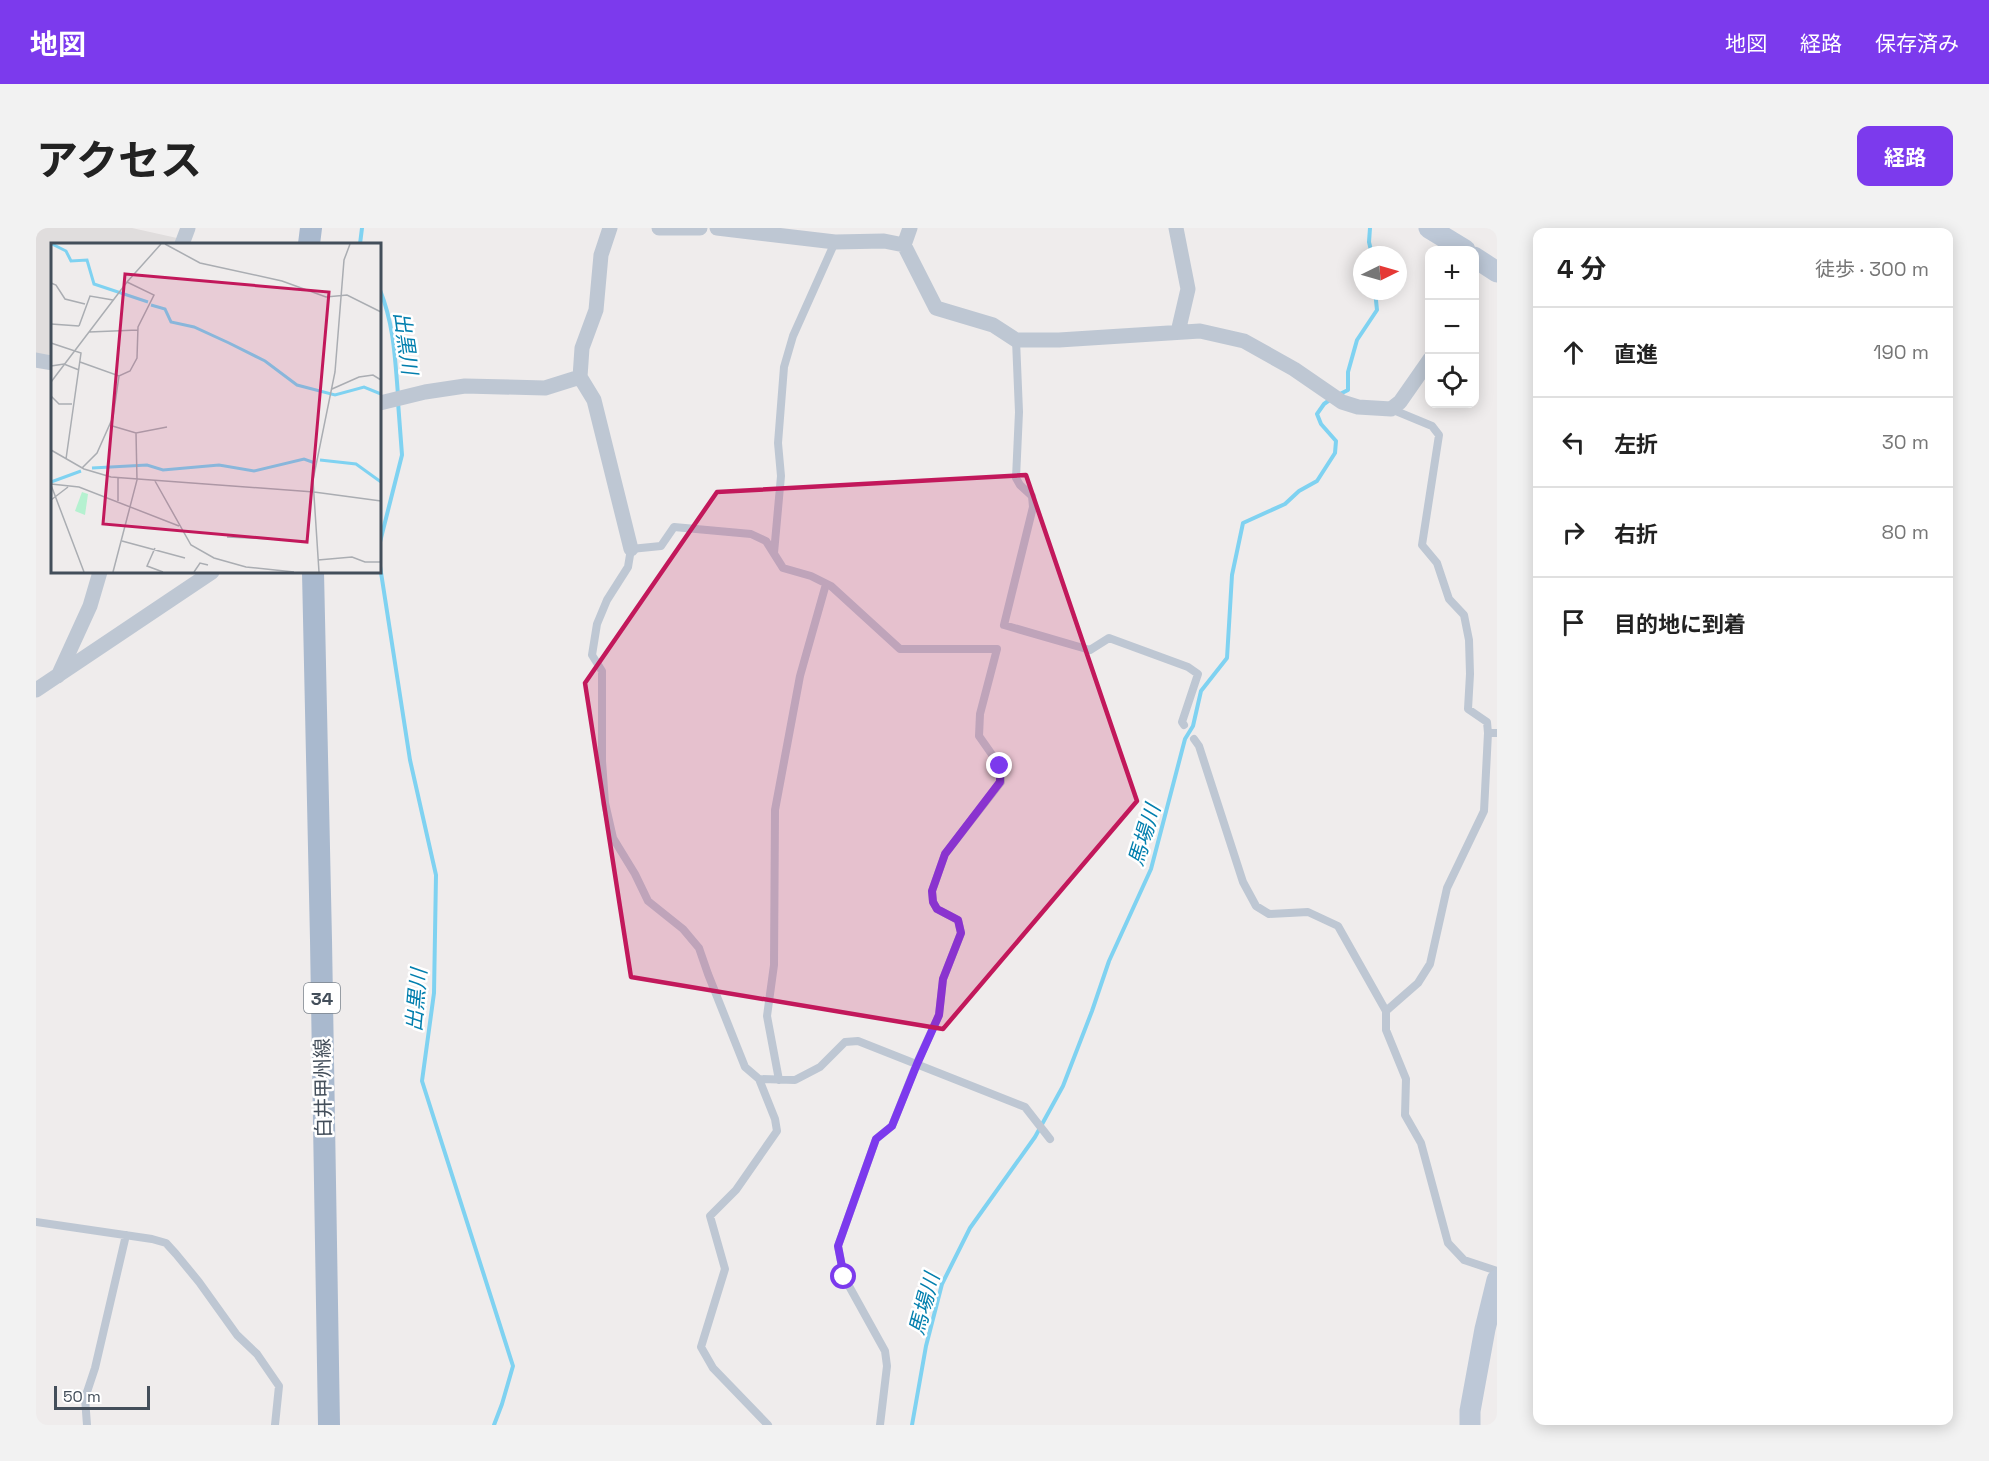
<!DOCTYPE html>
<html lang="ja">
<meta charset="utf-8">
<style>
body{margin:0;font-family:"Space Grotesk","Noto Sans JP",sans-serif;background:#f2f2f2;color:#222}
.controls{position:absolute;right:18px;top:18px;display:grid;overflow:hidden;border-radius:12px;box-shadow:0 3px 15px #0003}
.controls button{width:54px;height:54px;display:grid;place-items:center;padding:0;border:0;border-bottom:2px solid #e0e0e0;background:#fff;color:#222;font:30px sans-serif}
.compass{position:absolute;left:1317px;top:18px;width:54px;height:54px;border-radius:50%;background:#fff;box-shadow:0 3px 15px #0003;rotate:85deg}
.scale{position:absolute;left:18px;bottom:15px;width:96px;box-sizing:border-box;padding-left:6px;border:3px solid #434e5a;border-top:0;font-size:16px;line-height:21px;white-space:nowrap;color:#434e5a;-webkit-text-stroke:4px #fff;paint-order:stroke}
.stop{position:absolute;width:18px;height:18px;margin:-14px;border:4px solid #7c3aed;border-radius:50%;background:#fff}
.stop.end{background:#7c3aed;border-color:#fff;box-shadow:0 2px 6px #0008}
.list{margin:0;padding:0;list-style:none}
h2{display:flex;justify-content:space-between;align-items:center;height:78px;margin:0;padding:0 24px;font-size:26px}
h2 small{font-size:20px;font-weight:400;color:#767676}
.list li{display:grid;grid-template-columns:39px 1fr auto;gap:18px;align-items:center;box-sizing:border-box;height:90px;padding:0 24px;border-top:2px solid #e0e0e0}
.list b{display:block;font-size:22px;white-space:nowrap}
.list em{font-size:20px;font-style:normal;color:#767676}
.icon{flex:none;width:33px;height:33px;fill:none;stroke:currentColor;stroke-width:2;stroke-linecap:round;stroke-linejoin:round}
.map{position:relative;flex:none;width:1461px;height:1197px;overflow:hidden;border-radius:12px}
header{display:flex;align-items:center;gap:36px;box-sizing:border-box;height:84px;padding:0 30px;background:#7c3aed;color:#fff}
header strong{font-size:28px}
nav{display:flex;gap:33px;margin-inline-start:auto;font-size:21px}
.intro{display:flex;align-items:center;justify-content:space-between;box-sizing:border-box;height:144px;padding:0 36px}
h1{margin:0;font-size:42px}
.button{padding:15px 27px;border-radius:12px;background:#7c3aed;color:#fff;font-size:21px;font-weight:700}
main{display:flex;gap:36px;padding:0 36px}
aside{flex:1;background:#fff;border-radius:12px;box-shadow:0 3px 15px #0003}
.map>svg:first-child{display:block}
</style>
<header>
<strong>地図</strong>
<nav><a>地図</a><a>経路</a><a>保存済み</a></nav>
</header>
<div class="intro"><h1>アクセス</h1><a class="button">経路</a></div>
<main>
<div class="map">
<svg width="1461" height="1197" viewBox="0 0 1461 1197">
<rect width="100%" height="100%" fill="#efecec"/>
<path fill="#e0dddd" d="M0,0H96L141,10L140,16H16V128L0,125Z"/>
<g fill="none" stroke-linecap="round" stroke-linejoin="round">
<path stroke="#7fd2f1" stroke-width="4" d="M1334,0L1333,14L1336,27
M324,16L326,0
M344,62C358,97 359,130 362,167
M1304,166L1312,162V144L1321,112L1341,82L1339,63
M344,314L366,227L362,174
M344,338L374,532L400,647L398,765L386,853L477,1138L466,1176L458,1197
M876,1197L890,1118L906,1056L934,1000L999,909L1027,858L1056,783L1073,733L1115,641L1149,511L1157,498L1165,463L1191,430L1196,347L1207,295L1249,276L1263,263L1281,253L1299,225L1300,213L1285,196L1281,186L1288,176L1295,171"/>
<path stroke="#bec7d3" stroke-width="8" d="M980,112L983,184L980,250L984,257L996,268L997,279L968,397L1054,422L1073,410L1152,439L1162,446L1146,494L1148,497
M1355,181L1396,198L1403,207L1386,317L1401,335L1413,371L1428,387L1433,412L1434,446L1432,481L1451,494L1452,505H1461
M738,325L745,248L742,215L748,139L757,108L799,14
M1158,511L1163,518L1207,654L1220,678L1233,686L1272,684L1302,698L1350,783V802L1370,851L1369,887L1385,915L1412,1015L1428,1032L1461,1043
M1350,783L1382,755L1394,736L1411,660L1448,583L1452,505
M723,851L759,852L784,839L809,814L822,813L989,879L1014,911
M743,852L731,788L738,737L739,582L764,448L790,356
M0,994L116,1011L130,1015L140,1026L163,1054L201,1107L221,1126L243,1158L239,1197
M51,1197L49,1170L59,1140L90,1007
M732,1197L677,1140L665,1119L689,1041L674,988L700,962L741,903L739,891L723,851L709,839L672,746L663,720L647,701L612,673L599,646L577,610L569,575L566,533V443L556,427L561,396L571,372L592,339L595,321L625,318L638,299L715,306L730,313L747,340L775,348L795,358L864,421H961L944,486L943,508L964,538L965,554L909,626L896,663L897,674L901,681L922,692L925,705L907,751L903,787L881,835L856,898L840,911L802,1018L808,1049L849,1123L851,1138L844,1197"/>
<path stroke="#bec7d3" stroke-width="15" d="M574,0L565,27L560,82L546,120L544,149L558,172L595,321
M623,0H664
M681,0L799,14L848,13L868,17
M874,0L868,17L900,80L957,97L980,112H1023L1164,103L1208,113L1258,141L1306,174L1322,179L1355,181L1364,174L1394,131
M1140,0L1152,61L1142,104
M146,16L152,0
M0,132L16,135
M344,175L389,164L429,158L509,160L544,149
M22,448L54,378L64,344
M0,462L176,344"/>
<path stroke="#bdc8d7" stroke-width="21" d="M1393,0L1429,22
M1438,29L1461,44
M1434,1197V1183L1449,1101L1461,1052"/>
<path stroke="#a9b9ce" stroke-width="22" d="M273,16L275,0
M277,344L285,712L293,1197"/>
</g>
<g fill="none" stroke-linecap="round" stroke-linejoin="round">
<path stroke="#7c3aed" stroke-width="8" d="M808,1049L802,1018L840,911L856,898L881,836L903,787L907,751L925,705L922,692L901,681L897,674L896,663L909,626L964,554V538"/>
</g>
<path fill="#c2185b" fill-opacity="0.2" stroke="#c2185b" stroke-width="4.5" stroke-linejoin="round" d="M990,247L1101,573L907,801L595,749L549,455L681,264Z"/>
<g text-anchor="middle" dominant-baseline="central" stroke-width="5" stroke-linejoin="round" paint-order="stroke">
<rect fill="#fff" stroke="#7b838c" stroke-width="1.5" x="268" y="755" width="36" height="30" rx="4.5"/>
<g font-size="18" font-weight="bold" fill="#434e5a">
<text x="286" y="770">34</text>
</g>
<g font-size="20" fill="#434e5a" stroke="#fff">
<text transform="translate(287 860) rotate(-91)">白井甲州線</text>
</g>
<g font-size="21" font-style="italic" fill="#027fae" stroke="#fff">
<text transform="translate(370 115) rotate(82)">出黒川</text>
<text transform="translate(1108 607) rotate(-73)">馬場川</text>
<text transform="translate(380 772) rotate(-85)">出黒川</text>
<text transform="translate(888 1076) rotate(-75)">馬場川</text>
</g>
</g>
<g transform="translate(15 15)">
<rect width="330" height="330" fill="#efecec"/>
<path d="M31,249L37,251L34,272L24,268Z" fill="#b5f1d0"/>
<path fill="none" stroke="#7fd2f1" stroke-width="3" d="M1,1L15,8L20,18L36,17L43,41L97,59M100,62L114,66L120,79L143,84L178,100L214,118L246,142L284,152L313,144L330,151M269,217L305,221L330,239M41,225L96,222L112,227L168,222L203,228L253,216L264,220M0,239L30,228"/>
<path fill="none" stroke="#aaadb2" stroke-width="1.5" d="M114,1L149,20L231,38L275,54L296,52L330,69M0,40L5,42L14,56L34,61M0,81L28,83M28,83L39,53L62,57M38,89L87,87M0,100L30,110L15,216M29,119L68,133L79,128L86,115L87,84L103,52L76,39M0,123L13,121L28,127M0,139L76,39L110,1M281,146L308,134L322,132L330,137M0,153L8,161H21M58,182L85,190L116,184M0,207L33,226L60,234L263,249L330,258M31,225L46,210L62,174L68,133M67,235V258M104,238L140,302L163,315L195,324L243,329M0,241L28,244L128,283M0,242L33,329M0,257L17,244M176,294L222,296M71,298L134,315M104,305L96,323L112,329M267,317L301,314L314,319H330M62,329L86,237L85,190M143,329L149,320L157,322M268,329L262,237L284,129L293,17L299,1"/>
<path fill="#c2185b" fill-opacity="0.15" stroke="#c2185b" stroke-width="3" d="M74,31L278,49L256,299L52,281Z"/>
<rect width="330" height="330" fill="none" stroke="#434e5a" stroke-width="3"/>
</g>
</svg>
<div class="controls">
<button>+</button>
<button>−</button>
<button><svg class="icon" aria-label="locate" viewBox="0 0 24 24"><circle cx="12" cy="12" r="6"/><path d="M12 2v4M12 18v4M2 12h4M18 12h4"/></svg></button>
</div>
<svg class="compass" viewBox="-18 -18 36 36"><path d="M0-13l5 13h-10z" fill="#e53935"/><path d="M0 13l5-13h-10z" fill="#767676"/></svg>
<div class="scale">50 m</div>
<div class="stop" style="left:808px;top:1049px"></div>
<div class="stop end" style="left:964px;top:538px"></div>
</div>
<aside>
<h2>4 分<small>徒歩 · 300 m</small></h2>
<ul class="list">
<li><svg class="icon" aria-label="ahead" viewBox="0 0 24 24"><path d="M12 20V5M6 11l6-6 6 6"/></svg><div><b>直進</b></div><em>190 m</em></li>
<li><svg class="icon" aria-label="left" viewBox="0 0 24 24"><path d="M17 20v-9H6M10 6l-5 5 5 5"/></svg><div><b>左折</b></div><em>30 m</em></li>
<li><svg class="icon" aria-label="right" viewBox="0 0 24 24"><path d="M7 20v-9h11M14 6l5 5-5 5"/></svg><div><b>右折</b></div><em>80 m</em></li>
<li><svg class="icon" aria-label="arrive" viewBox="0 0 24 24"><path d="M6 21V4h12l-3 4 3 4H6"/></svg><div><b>目的地に到着</b></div></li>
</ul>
</aside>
</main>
